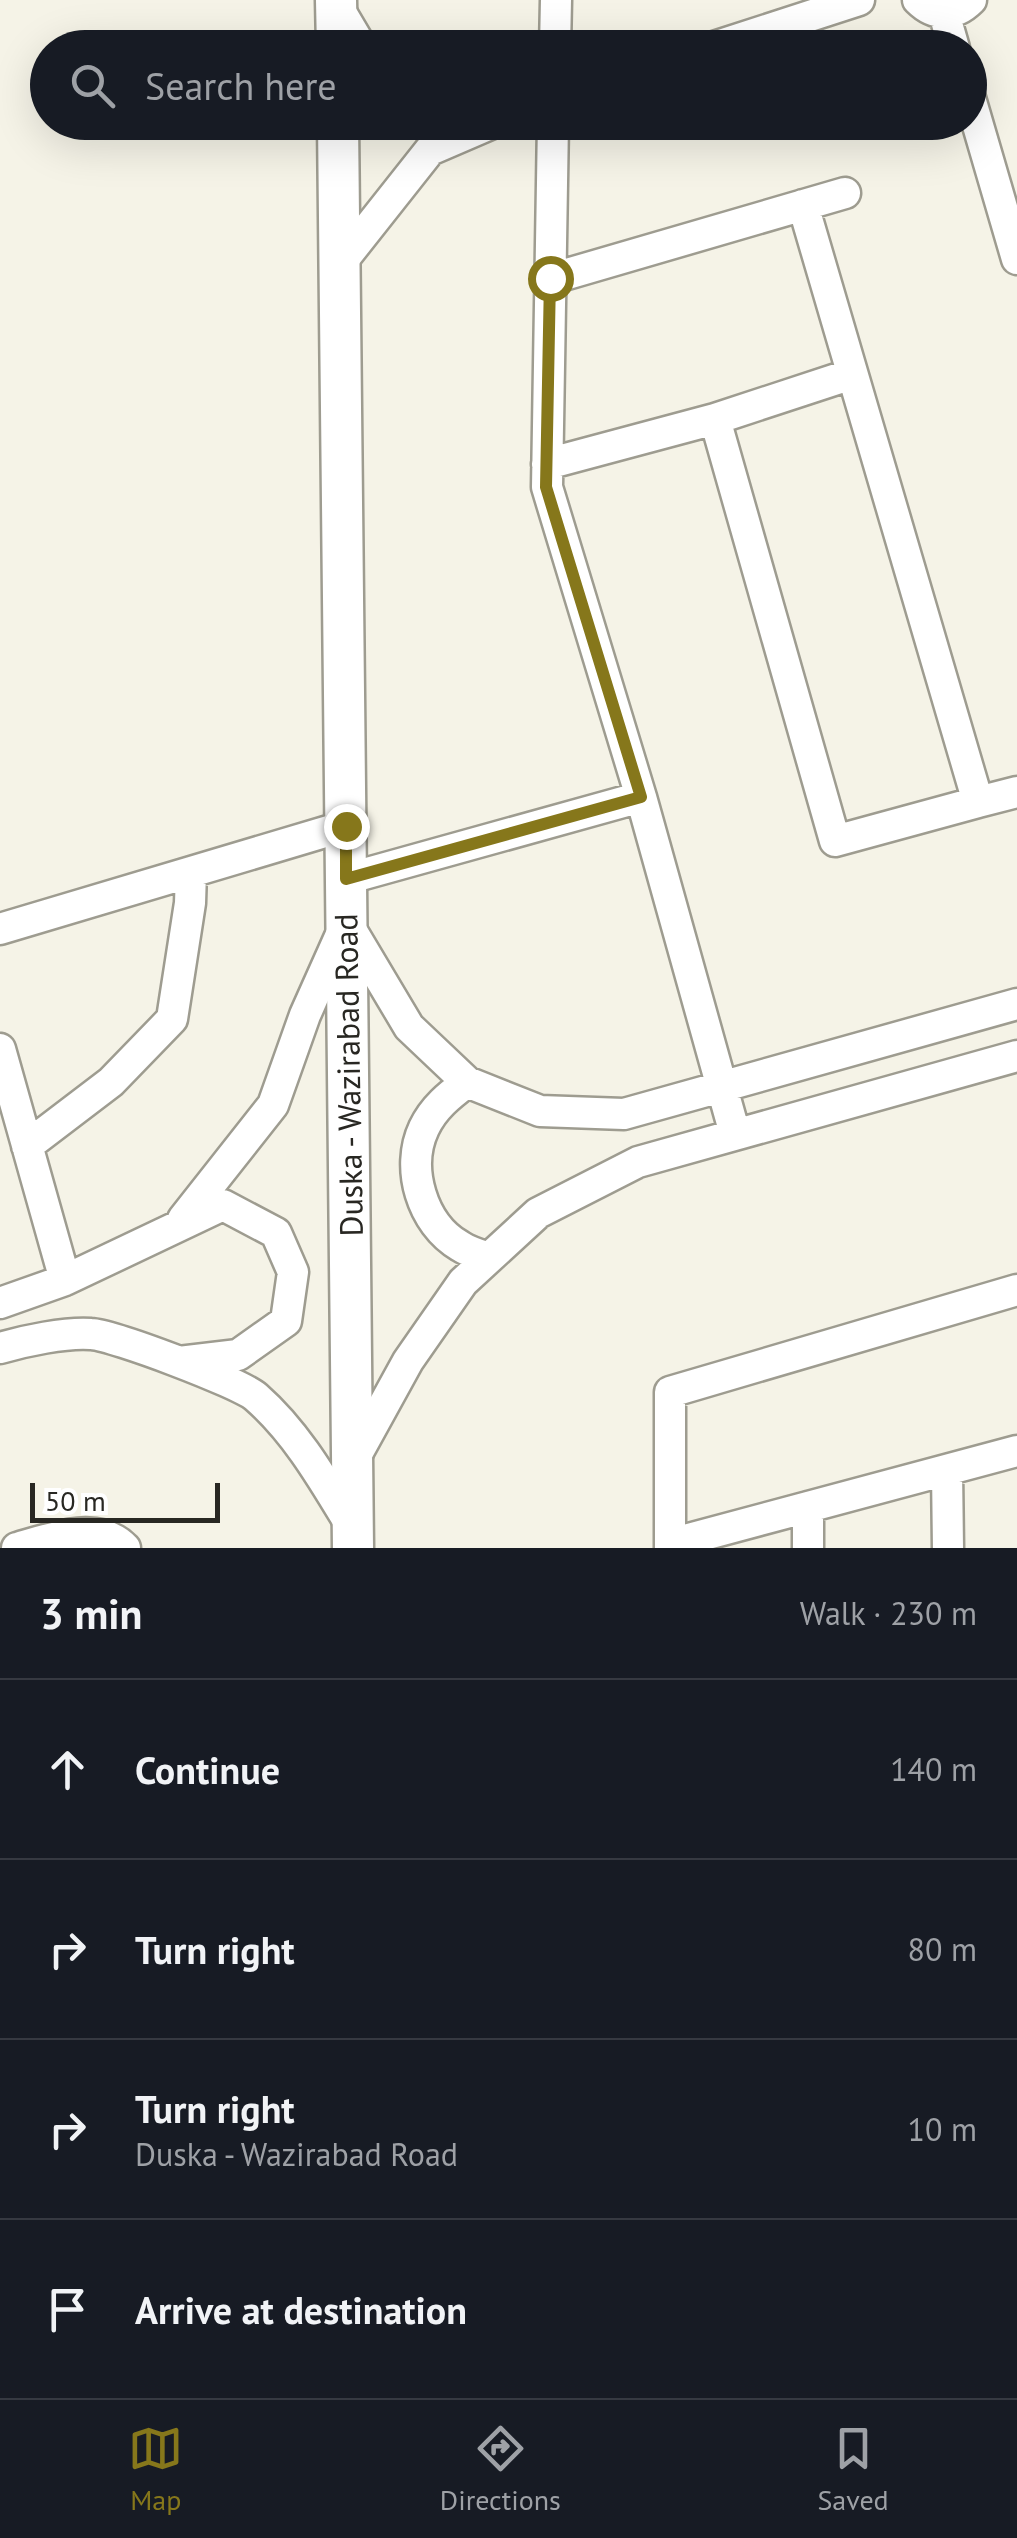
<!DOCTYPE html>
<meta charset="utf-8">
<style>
body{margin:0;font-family:"PT Sans",sans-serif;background:#242831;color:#f1f3f6}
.scale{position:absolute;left:30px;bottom:25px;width:190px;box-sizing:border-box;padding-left:10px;border:5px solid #282722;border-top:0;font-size:28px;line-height:35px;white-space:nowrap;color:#282722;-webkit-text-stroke:8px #fff;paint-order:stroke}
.stop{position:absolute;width:30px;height:30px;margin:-22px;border:8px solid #86771b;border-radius:50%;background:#fff}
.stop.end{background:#86771b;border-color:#fff;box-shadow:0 2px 10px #0008}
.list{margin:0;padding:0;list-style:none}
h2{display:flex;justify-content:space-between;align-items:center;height:130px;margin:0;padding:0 40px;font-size:42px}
h2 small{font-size:32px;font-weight:400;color:#9ea1a6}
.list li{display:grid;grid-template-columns:65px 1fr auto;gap:30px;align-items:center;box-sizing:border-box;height:180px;padding:0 40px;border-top:2px solid #363941}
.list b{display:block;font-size:38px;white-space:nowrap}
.list p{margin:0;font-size:32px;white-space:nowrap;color:#9ea1a6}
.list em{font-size:32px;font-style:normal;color:#9ea1a6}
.icon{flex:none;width:55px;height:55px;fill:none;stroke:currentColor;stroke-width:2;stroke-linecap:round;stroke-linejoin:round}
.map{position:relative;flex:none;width:1017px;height:1548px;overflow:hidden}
.search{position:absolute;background:#171b24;box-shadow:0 10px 40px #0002;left:30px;right:30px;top:30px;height:110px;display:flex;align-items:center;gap:25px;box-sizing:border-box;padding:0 35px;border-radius:55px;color:#9ea1a6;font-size:38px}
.sheet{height:850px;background:#171b24}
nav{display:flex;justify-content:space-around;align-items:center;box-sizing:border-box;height:140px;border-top:2px solid #363941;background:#171b24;font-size:28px;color:#9ea1a6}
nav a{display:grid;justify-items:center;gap:5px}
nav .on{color:#86771b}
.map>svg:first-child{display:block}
</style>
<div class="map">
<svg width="1017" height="1548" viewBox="0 0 1017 1548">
<rect width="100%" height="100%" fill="#f5f3e7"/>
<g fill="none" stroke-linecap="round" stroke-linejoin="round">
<defs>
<path id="minor" d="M918,0C934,16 954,17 971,0
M336,4L362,48
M944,13L954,48
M555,48L556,0
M711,48L859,0
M970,98L1017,259
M553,122L547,487L641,797
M803,205L978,802L1017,792
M339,265L430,150L495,122
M550,279L845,193
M715,419L852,374
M547,464L715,419L835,841L978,802
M346,879L641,797L735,1134
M347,923L409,1027L467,1082L540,1111L624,1114L1017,1004
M0,929L345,826
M0,1049L65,1280
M467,1082C450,1095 434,1107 424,1128C405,1168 422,1224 460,1246C469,1252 480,1255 489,1258
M27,1146L111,1082L172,1019L190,903L191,872
M183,1219L273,1105L305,1015L343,930
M0,1303L65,1280L223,1205L276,1233L293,1272L286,1321L238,1355L179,1362
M0,1348C24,1341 66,1332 91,1334C113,1335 240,1383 256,1397C297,1433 324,1481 352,1527
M353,1461L408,1361L463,1282L538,1213L638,1162L1017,1056
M947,1470L948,1548
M808,1507V1548
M670,1544L1017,1451
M17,1548C48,1539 99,1520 125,1548
M670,1548V1392L1017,1290"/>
<path id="major" d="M336,0L337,48
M338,122L353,1548"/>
</defs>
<use href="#minor" stroke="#9e9c90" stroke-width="35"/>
<use href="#major" stroke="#9e9c90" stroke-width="45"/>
<use href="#minor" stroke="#fff" stroke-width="30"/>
<use href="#major" stroke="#fff" stroke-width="40"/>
</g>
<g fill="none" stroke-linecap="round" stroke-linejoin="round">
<path stroke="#86771b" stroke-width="12" d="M346,826V879L641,797L546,487L550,278"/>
</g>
<g text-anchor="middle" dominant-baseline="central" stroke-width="9" stroke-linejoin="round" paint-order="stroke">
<g font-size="32" fill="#282722" stroke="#fff">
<text transform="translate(348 1075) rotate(-91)">Duska - Wazirabad Road</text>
</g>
</g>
</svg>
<div class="scale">50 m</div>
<div class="stop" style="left:550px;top:278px"></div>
<div class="stop end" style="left:346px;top:826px"></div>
<div class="search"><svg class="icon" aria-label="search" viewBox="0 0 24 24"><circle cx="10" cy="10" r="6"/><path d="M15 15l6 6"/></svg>Search here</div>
</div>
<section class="sheet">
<h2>3 min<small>Walk · 230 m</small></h2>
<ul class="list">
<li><svg class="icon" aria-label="ahead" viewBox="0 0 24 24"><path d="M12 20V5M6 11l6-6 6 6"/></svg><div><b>Continue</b></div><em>140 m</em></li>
<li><svg class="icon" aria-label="right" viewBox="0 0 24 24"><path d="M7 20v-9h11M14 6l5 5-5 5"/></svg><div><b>Turn right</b></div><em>80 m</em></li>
<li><svg class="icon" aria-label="right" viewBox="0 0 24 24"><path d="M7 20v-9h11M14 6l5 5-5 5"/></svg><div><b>Turn right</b><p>Duska - Wazirabad Road</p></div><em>10 m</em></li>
<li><svg class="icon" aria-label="arrive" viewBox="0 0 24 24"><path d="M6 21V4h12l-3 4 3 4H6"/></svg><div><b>Arrive at destination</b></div></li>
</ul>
</section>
<nav>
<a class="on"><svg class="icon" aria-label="map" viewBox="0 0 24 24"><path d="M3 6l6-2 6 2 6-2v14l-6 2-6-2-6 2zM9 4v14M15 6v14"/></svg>Map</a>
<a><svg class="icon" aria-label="directions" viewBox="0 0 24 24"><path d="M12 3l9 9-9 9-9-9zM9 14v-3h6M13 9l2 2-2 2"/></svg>Directions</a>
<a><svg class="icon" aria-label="saved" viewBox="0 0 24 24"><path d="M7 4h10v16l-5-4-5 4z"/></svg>Saved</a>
</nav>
